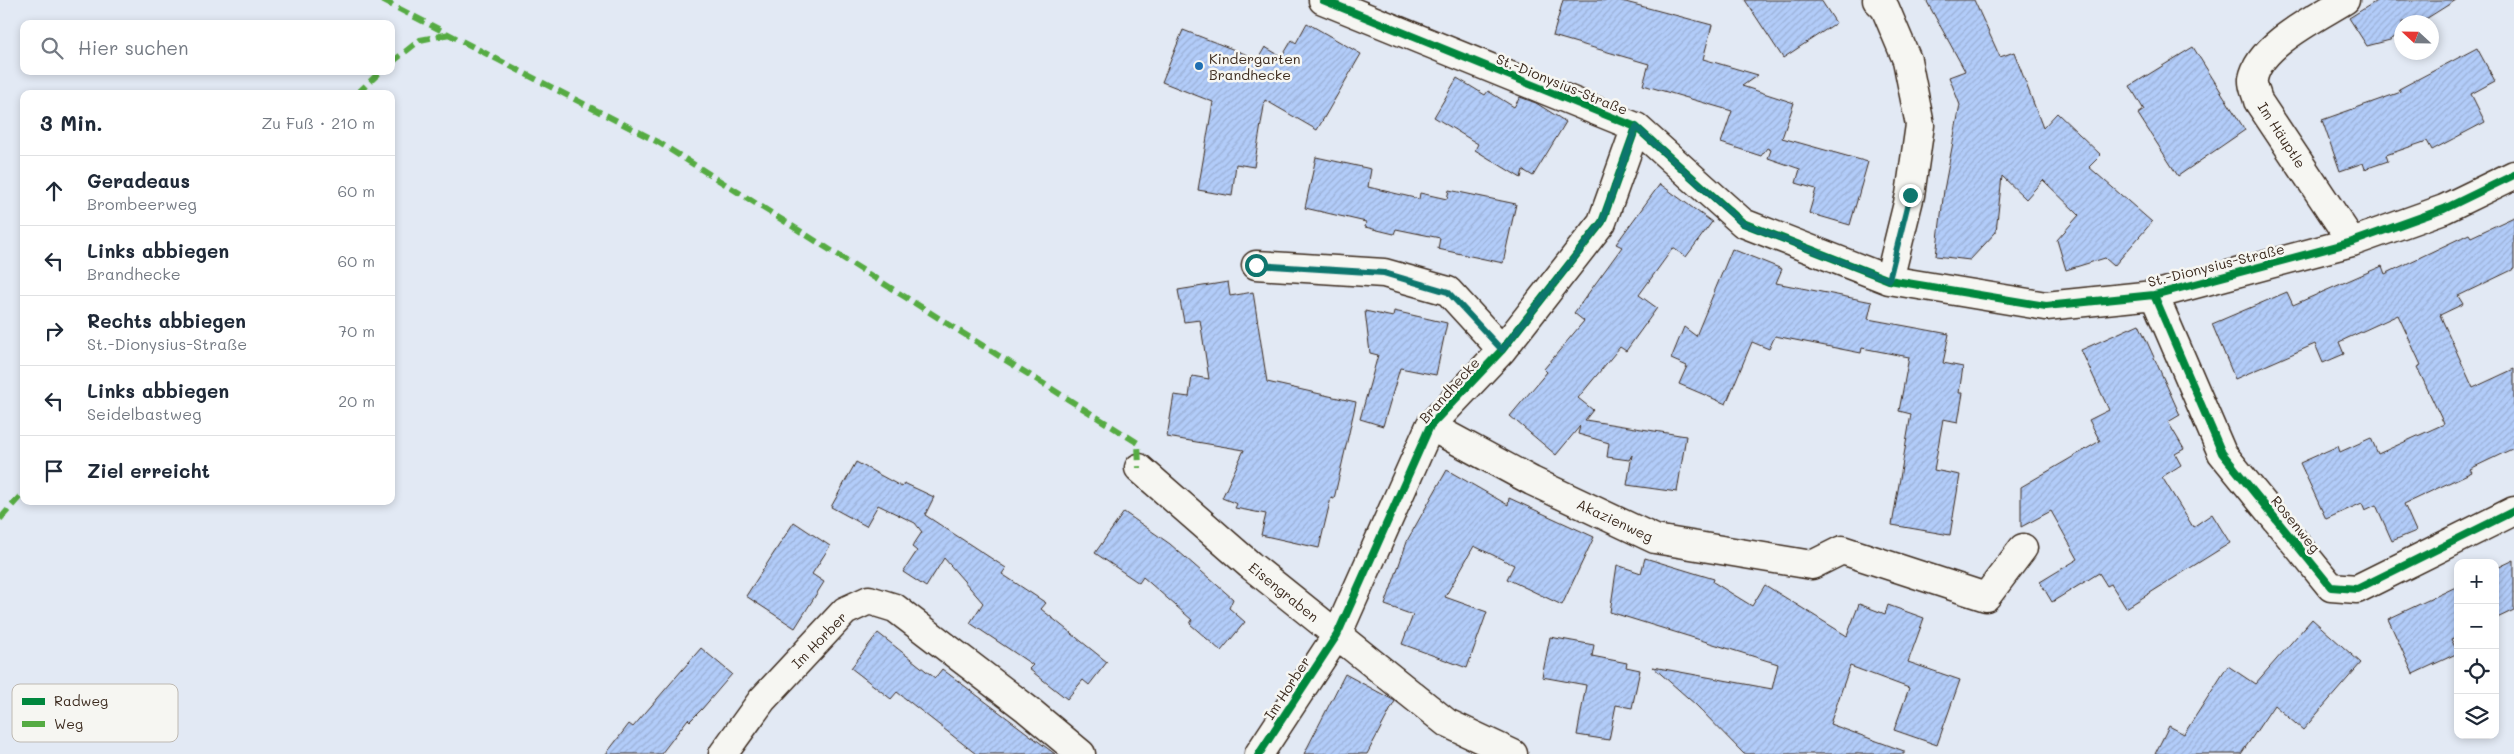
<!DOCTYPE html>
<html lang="de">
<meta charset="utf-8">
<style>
body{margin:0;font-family:Mali,sans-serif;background:#f6f6f7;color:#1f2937}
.controls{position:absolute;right:15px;bottom:15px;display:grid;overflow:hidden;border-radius:10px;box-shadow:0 2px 8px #0003}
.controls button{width:45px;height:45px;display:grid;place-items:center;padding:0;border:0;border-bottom:1px solid #e0e1e3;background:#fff;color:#1f2937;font:25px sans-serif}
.compass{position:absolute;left:2394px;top:15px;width:45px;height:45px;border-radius:50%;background:#fff;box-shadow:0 2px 8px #0003;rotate:292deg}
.stop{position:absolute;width:15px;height:15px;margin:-11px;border:4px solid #0f766e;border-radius:50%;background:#fff}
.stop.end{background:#0f766e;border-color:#fff;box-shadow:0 1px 5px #0008}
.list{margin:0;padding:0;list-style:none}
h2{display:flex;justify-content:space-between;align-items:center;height:65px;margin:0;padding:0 20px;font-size:21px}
h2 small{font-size:16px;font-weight:400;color:#747a83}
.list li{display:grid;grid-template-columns:32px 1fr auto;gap:15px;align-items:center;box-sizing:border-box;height:70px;padding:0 20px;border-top:1px solid #e0e1e3}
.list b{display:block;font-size:19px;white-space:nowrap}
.list p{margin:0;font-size:16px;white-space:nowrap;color:#747a83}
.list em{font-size:16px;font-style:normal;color:#747a83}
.icon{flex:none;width:28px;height:28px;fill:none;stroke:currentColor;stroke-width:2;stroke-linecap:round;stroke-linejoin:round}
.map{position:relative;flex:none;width:2514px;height:754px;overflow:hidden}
.search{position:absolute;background:#fff;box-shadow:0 2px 8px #0003;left:20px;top:20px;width:375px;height:55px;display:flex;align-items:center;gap:12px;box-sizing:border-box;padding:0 18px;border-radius:10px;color:#747a83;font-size:19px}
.panel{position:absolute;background:#fff;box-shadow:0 2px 8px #0003;left:20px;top:90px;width:375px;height:415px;border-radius:10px}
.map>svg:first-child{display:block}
</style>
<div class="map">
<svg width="2514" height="754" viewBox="0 0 2514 754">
<defs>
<pattern id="building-hatch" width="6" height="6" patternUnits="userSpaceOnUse" patternTransform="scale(1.25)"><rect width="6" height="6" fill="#b2ccf9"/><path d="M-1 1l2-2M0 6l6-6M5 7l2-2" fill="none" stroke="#9aafd5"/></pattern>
</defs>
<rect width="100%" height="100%" fill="#e2e9f4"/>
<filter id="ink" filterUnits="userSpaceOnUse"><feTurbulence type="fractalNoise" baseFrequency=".02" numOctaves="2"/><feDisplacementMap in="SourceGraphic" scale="10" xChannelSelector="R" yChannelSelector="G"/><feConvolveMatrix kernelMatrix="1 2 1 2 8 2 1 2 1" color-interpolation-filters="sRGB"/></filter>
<g filter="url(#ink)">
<path fill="url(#building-hatch)" stroke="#3b2a1e" d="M1563,0H1618L1712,25L1703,59L1758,75L1742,86L1794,103L1782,138L1868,162L1850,225L1809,213L1816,189L1796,183L1800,169L1768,158L1771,150L1767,148L1761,156L1721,143L1732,111L1643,85L1649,64L1553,36Z
M1745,0H1821L1836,23L1783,58Z
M1926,0H1974L2000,57L2014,52L2043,128L2057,113L2101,155L2089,167L2152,222L2114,266L2105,258L2066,270L2057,240L2079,215L2043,180L2026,199L2002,176L1996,232L1970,260L1936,256L1944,190L1960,105L1949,77L1965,71Z
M2378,0H2456L2421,22H2402V33L2390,40L2367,46L2349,18Z
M1307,23L1361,54L1317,130L1265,100L1254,167L1236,164L1232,196L1198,190L1213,102L1162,82L1183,30L1258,59L1265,47L1282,57L1292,40L1296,43Z
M2193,47L2245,130L2178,176L2138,114L2144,110L2130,86Z
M2477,48L2495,81L2471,94L2485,122L2432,150L2427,141L2386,155L2388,161L2365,169L2363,163L2340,171L2322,120L2401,92L2399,89Z
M1457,78L1485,95L1488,91L1514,107L1520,97L1536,103L1566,122L1533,176L1523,170L1521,178L1475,150L1478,144L1434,117Z
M1316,157L1371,169L1368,187L1419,199L1420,193L1447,199L1449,190L1516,204L1503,263L1438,249L1440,238L1396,229L1394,234L1365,227L1366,222L1305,208Z
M1660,184L1712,222L1686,257L1673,248L1639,295L1657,308L1626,351L1620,347L1578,398L1593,410L1585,420L1686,436L1677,492L1627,485L1632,455L1629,460L1607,457L1609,443L1578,434L1580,426L1556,455L1510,416L1547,372L1544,369L1584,321L1574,313L1622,247L1616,244Z
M2514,217V269L2458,296L2463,304L2440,315L2473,388L2514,369V448L2470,469L2472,472L2404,504L2416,531L2392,541L2376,505L2365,510L2362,503L2326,519L2300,463L2338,446L2340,452L2371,438L2378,454L2444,424L2417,367L2421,365L2398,315L2339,342L2344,354L2323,363L2315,344L2235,379L2212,324L2287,292L2293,305L2382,266L2385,274L2469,234L2471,237Z
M1732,249L1782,269L1776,283L1872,302L1868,319L1949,334L1943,363L1963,367L1959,393H1963L1958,422L1943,419L1934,470L1960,475L1950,535L1892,525L1911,414L1899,411L1909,357L1862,348L1861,353L1775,336L1769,349L1752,342L1726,404L1679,384L1687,366L1671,359L1684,327L1696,336Z
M1228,282L1230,296L1253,292L1267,382L1356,402L1334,499L1331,498L1319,548L1261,535L1266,514L1235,508L1237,504L1222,498L1244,450L1167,437L1174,395L1189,397L1192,376L1209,379L1200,320L1184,322L1178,290Z
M1365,311L1393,317L1394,311L1447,323L1436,375L1400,368L1383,426L1360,419L1378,355L1370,353Z
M2139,324L2180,415L2168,422L2184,449L2175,454L2181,465L2162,477L2193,527L2212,514L2230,543L2126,608L2111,584L2107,586L2099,573L2052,602L2040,582L2078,559L2051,511L2021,527V487L2100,441L2089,420L2109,410L2081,350Z
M856,462L902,487L904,483L934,497L925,515L1006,568L1002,574L1046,603L1041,609L1107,662L1089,685L1083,680L1067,699L1029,669L1033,665L970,623L983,603L944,558L926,587L903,572L917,551L912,547L922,532L915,523L878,505L866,526L831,507Z
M1447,470L1508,505L1509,498L1594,537L1562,605L1507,579L1514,565L1474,546L1445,597L1487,612L1467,668L1402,644L1413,615L1385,605L1408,539Z
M1124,512L1170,544L1233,599L1229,608L1245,622L1221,651L1190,624L1192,620L1143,577L1139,583L1095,553Z
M794,522L830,546L812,574L824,582L795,628L746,596Z
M1645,558L1714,579L1713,582L1752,606L1765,585L1847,636L1859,604L1885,614L1888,605L1924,618L1908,662L1960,680L1937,745L1894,730L1909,688L1850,666L1830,724L1904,751V754H1744L1696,705L1653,667L1772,689L1778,664L1610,612L1617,565L1641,573Z
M2514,560V610L2495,619V569Z
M2458,586V636L2451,639L2458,653L2413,674L2388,619Z
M2312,619L2361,663L2303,730L2274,705L2241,754H2155L2169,726L2184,734L2228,666L2255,684Z
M878,633L935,678L942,669L1055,754H976L897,692L891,699L851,668Z
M1550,637L1594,645L1592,656L1627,663L1626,667L1640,670L1632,708L1616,705L1609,740L1577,735L1586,685L1542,677Z
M701,648L732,674L702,709L690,721L688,719L661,754H606L629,724L633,727Z
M1345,674L1395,701L1367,754H1304Z"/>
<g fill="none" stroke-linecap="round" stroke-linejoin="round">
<defs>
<path id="minor" d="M1323,0L1636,127L1743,223L1889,280L2046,306L2154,295L2352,242L2444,209L2514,175
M1877,0L1885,8L1907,60L1920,125L1910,195L1889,280
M2345,0C2318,17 2259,45 2253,79C2252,86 2257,95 2258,101L2352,242
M1256,265L1384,273L1448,291L1502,350
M2154,295L2222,453L2331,587L2357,589L2514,511
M1430,426L1532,481L1655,539L1812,565L1842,550L1986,597L2023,548
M1139,468L1250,565L1447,723L1513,754
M723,754L762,700L845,611L869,600L895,608L1027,709L1081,754
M1259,754L1337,635L1430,426L1502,350L1602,222L1636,127"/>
</defs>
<use href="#minor" stroke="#3b2a1e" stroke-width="31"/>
<use href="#minor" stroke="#f6f6f2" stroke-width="28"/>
<path stroke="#55ab43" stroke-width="6" stroke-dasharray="12 6" stroke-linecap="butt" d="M382,0L658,142L1138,443L1139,468
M391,63L420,40L450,34
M357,94L381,71
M0,519L24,492"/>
<defs>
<path id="cycleway" d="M1323,0L1636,127L1743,223L1889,280L2046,306L2154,295L2352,242L2444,209L2514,175
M2154,295L2222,453L2331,587L2357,589L2514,511
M1259,754L1337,635L1430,426L1502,350L1602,222L1636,127"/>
</defs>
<use href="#cycleway" stroke="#f6f6f2" stroke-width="11"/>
<use href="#cycleway" stroke="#00873e" stroke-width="8"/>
</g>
</g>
<g fill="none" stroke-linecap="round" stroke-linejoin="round" filter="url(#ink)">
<path stroke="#0f766e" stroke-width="6" d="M1256,265L1384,273L1448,292L1502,350L1602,222L1636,127L1742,223L1889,280L1910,195"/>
</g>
<circle fill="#1f6fb2" stroke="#f6f6f2" stroke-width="2" cx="1199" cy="66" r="5"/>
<g text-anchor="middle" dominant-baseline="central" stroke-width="5" stroke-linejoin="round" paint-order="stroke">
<g font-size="14" fill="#3b2a1e" stroke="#f6f6f2" text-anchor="start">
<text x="1209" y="58">Kindergarten<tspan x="1209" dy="16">Brandhecke</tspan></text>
</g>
<g font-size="14" fill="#3b2a1e" stroke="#f6f6f2">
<text transform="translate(1562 84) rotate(22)">St.-Dionysius-Straße</text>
<text transform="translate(2282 135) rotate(57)">Im Häuptle</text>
<text transform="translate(2216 265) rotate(-14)">St.-Dionysius-Straße</text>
<text transform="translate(1449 390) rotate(-48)">Brandhecke</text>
<text transform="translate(1615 520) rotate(25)">Akazienweg</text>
<text transform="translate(2296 524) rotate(51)">Rosenweg</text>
<text transform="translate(1284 592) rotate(39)">Eisengraben</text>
<text transform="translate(819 640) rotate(-46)">Im Horber</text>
<text transform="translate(1287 688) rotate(-57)">Im Horber</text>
</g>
</g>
<rect x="12" y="684" width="166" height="58" rx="8" fill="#f6f6f2" stroke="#beb9b2" stroke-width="1"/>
<rect x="22" y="698" width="23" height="7" fill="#00873e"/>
<rect x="22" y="721" width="23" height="6" fill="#55ab43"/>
<g font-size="14" fill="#3b2a1e">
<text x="54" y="706">Radweg</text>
<text x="54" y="729">Weg</text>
</g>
</svg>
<div class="controls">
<button>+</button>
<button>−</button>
<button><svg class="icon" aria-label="locate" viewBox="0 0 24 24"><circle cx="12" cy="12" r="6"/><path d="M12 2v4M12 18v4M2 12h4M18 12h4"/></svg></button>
<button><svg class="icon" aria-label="layers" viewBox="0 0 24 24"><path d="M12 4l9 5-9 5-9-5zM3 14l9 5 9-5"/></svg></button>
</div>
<svg class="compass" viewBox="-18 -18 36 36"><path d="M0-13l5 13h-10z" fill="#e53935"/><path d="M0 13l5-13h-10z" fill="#747a83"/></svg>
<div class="stop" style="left:1256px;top:265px"></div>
<div class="stop end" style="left:1910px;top:195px"></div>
<div class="search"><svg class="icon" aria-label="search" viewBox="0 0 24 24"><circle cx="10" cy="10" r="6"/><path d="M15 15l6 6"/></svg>Hier suchen</div>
<section class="panel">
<h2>3 Min.<small>Zu Fuß · 210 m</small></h2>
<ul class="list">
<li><svg class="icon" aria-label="ahead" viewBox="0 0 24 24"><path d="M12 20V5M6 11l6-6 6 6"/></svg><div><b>Geradeaus</b><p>Brombeerweg</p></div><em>60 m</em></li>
<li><svg class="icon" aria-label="left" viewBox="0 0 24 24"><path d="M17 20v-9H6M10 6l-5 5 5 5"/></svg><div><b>Links abbiegen</b><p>Brandhecke</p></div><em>60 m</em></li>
<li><svg class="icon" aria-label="right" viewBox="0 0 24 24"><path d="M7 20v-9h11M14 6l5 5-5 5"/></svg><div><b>Rechts abbiegen</b><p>St.-Dionysius-Straße</p></div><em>70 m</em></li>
<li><svg class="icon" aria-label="left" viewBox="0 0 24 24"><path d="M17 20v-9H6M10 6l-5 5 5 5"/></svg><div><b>Links abbiegen</b><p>Seidelbastweg</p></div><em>20 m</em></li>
<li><svg class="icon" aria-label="arrive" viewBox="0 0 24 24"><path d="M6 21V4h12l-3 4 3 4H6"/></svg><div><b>Ziel erreicht</b></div></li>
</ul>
</section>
</div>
